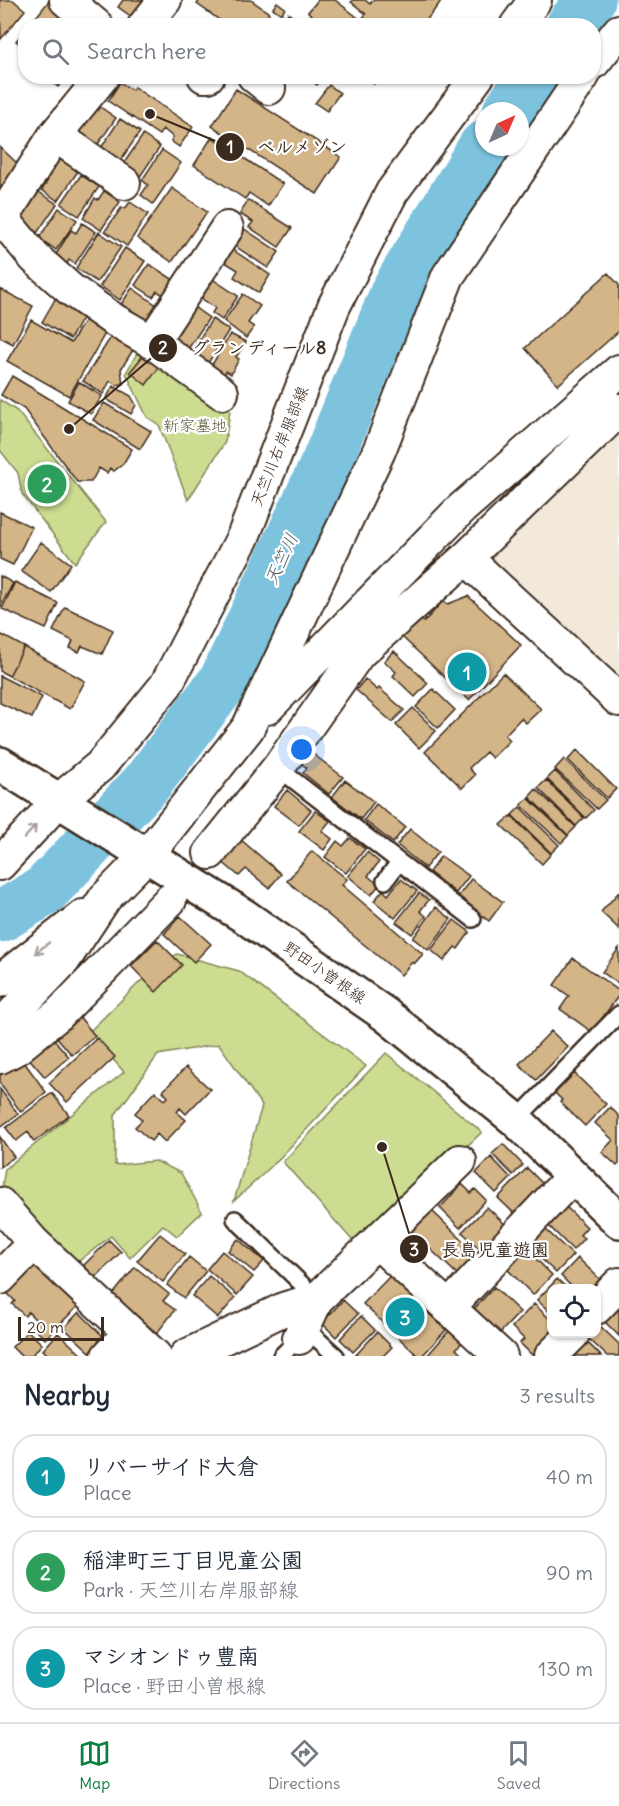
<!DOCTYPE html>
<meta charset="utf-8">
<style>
body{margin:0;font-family:Delius,"Klee One",sans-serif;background:#f2f2f3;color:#1f2937}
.controls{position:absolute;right:18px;bottom:18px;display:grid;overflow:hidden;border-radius:12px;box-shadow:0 2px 4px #0004}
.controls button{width:54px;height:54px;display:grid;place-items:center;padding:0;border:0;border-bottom:2px solid #e0e1e3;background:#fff;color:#1f2937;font:30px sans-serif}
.compass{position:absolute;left:475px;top:102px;width:54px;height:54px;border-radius:50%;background:#fff;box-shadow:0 2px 4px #0004;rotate:44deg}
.scale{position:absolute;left:18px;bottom:15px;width:86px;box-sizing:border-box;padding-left:6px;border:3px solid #3b2a1e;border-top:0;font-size:16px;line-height:21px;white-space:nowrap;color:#3b2a1e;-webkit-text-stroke:4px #fff;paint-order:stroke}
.you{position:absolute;left:302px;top:750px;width:21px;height:21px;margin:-15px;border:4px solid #fff;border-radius:50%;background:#1a73e8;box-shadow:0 0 0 9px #1a73e833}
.badge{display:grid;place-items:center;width:39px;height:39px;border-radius:50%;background:#0b8043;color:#fff;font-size:20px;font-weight:700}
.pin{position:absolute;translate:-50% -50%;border:3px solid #fff;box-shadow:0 2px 6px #0006}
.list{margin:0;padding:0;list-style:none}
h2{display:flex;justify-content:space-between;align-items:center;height:78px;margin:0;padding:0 24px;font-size:26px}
h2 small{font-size:20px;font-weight:400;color:#747a83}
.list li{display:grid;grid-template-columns:39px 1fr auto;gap:18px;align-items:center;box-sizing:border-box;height:84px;margin:0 12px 12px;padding:0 12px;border:2px solid #e0e1e3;border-radius:24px}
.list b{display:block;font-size:22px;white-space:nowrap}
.list p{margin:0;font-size:20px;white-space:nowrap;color:#747a83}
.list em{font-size:20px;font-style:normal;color:#747a83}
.icon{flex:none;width:33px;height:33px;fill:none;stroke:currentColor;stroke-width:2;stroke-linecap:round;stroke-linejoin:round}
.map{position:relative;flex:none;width:619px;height:1356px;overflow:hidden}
.search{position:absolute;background:#fff;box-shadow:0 2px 4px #0004;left:18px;right:18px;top:18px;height:66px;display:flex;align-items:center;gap:15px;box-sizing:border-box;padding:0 21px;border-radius:24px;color:#747a83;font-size:22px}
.sheet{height:366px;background:#fff}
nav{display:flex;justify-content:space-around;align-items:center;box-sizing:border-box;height:84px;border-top:2px solid #e0e1e3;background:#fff;font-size:16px;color:#747a83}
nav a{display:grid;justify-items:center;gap:3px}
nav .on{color:#0b8043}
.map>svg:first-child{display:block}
</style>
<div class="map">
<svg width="619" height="1356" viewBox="0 0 619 1356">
<rect width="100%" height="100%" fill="#fff"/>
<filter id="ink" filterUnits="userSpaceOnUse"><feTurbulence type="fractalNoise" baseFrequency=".0167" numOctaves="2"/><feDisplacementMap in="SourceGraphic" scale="12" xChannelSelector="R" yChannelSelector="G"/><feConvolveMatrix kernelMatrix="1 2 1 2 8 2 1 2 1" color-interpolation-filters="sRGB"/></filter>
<g filter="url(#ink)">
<path fill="#f2e9db" d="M619,431V676L490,556Z"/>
<path fill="#ccdd91" stroke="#848458" stroke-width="1.5" d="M141,346L230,411L225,442L188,500L159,425L147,417L126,373Z
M0,400L17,411L106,522L75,563L22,494L18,473L0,450Z
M177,954L239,971L366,1066L276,1162L234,1201L262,1106L219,1044L158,1055L115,1115V1165L156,1161L181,1173L202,1212L177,1236L163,1225L130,1258L111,1236L74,1265L2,1187L5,1169L124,1072L89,1032L153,969Z
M386,1053L482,1132L359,1248L283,1162Z"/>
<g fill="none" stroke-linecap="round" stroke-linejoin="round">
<path stroke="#7dc3de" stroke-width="51" d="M571,26L590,0
M508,111L533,76
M0,917L44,891L146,784L224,681L327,461L396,291L484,146"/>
</g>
<path fill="#d4b588" stroke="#3b2a1e" stroke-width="1.5" d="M0,0H13L25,10L1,39Z
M123,0H155L139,22L118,7Z
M200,0H251L269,13L260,26H228L197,4Z
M318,0H335L361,20L366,14L351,2L353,0H365L370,4L373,0H442L422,26H326L308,12Z
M48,2L77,26H29Z
M277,2L285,8L281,14L273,8Z
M288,13L305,26H279Z
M26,29V49L16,41Z
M45,76H89L79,89L65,78L58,87Z
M306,76H324L317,85Z
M363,76H376L378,78L374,84Z
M120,82L132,90L134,87L193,127L179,147L171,141L173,137L163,129L159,135L108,101Z
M329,85L340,93L327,111L315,103Z
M236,89L341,157L317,194L212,126Z
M96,104L116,118L96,147L76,133Z
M120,119L140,132L120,161L101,148Z
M143,135L160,147L139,178L122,166Z
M212,137L283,184L268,206L249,193L245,199L194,165Z
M0,147L21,167L0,191Z
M162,150L181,163L153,204L141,195L148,185L142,180Z
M56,157L78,171L58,201L42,190L48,180L43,177Z
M81,175L99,187L79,216L61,204Z
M172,188L207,212L172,262L137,238Z
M36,190L57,204L37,233L16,219Z
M104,191L120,202L101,230L83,218L95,198L98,200Z
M248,200L292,228L279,247L249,227L253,222L240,214Z
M130,202L148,214L127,246L105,231L122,207L125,209Z
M59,208L77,220L56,250L39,238Z
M82,223L96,232L75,264L69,260L67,264L55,256L71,230L76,233Z
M243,228L279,252L268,268L232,244Z
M99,232L121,247L97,282L76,268Z
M125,248L145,261L120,300L100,286Z
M233,250L270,275L259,293L234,277L238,270L225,262Z
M149,264L180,284L170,299L157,291L153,297L135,285Z
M608,273L619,285V331L558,385L525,348Z
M211,278L238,296L222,320L212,313L215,308L198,296Z
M132,288L158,306L147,322L118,309Z
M0,289L33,306L13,344L0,337Z
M243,294L260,306L248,323L254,327L246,338L224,321Z
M57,296L85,313L70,339L42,322Z
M191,305L209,318L188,349L170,336Z
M86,318L107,330L69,396L7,361L31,320L71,343Z
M212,319L229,330L208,363L201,358L199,362L189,355Z
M230,334L246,342L236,357L239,359L231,374L226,371L222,378L209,370Z
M111,337L133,350L121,369L123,384L116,385L110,381L103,394L83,381Z
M145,353L161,365L146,385L130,372Z
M12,376L132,449L123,464L114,471L110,468L107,473L99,468L91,482H77L24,409L1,395Z
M79,382L102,396L91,414L68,401Z
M113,386L131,396L136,405L131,414L106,399Z
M104,403L151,431L140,449L93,420Z
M0,512L32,527L13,565L0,559Z
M41,542L71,564L51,592L21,571Z
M0,576L13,583L0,608Z
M15,582L58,603L46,629L2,609Z
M468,596L521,645L469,700L402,637L419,618L424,622L443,601L448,604Z
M65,607L113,630L102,654L82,646L79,652L70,648L73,641L53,631Z
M0,634L24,647L9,676L0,671Z
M24,647L85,681L70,709L9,676Z
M394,651L428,683L415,697L393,676L396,672L384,661Z
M503,673L541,709L526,723L521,718L505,735L510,740L492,758L486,752L469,768L475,775L462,788L425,752Z
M0,676L42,697L32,718L0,703Z
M365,679L377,690L379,688L404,710L392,722L356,690Z
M433,689L455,710L438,728L416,707Z
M413,708L436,731L419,748L396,725Z
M308,750L343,777L329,794L303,773L307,768L299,762Z
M577,750L616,789L607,798L568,760Z
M564,759L606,800L597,809L555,769Z
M555,771L594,810L586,818L547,779Z
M345,780L374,802L361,819L332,797Z
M546,780L584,818L576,826L538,788Z
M536,789L576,827L568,835L529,797Z
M287,790L311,810L299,825L274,806Z
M528,798L568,836L561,843L521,805Z
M376,804L405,827L393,843L364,820Z
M520,807L559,845L551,853L512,815Z
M315,811L330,821L322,831L332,839L324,850L299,831Z
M511,816L551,854L542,864L501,825Z
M410,829L438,852L425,868L397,845Z
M350,838L365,849L346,873L325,857L337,841L343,846Z
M240,839L281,874L269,888L246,869L239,876L221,861Z
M312,851L347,879L342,885L423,954L414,964L412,962L401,975L287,881Z
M367,852L379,862L368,876L379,885L371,895L348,876Z
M441,856L469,876L456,893L429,872Z
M401,879L417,891L395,918L374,901L383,890L388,895Z
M471,879L503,902L489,921L457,898Z
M619,892V929L601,912Z
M419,893L429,900L420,911L426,916L412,934L396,922Z
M436,907L451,919L428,950L413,938Z
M180,916L211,944L194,962L164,934Z
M454,920L470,932L458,949L455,947L444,961L431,950Z
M157,940L182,965L156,992L131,966Z
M619,948V984L602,972Z
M573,958L619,991V995L592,1032L560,1009L569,996L554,985Z
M78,1015L95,1036L72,1055L55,1035Z
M551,1031L568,1047L536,1080L519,1064Z
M51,1036L69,1057L45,1077L27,1056Z
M97,1038L115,1057L67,1102L49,1083Z
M21,1058L46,1092L21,1112L0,1084V1074Z
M186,1067L210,1089L186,1114L180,1108L177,1112L186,1120L165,1142L157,1134L151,1141L135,1127L142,1120L135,1113L155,1091L165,1100L168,1097L163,1091Z
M574,1073L606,1104L585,1126L560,1102L562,1100L555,1093Z
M0,1089L18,1114L0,1127Z
M52,1093L69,1115L34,1142L28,1132L16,1141L6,1128Z
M610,1107L619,1116V1164L617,1166L602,1152L613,1140L595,1123Z
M0,1137L14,1157L0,1167Z
M503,1144L523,1165L513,1175L492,1154Z
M491,1157L511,1178L496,1193L476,1173Z
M527,1168L549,1190L520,1219L498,1198Z
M462,1184L471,1193L475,1189L486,1200L460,1228L440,1208Z
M564,1205L587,1227L580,1235L584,1238L573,1250L546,1223Z
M487,1207L511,1230L486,1255L462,1232Z
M431,1210L479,1256L460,1277L411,1231Z
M543,1227L573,1255L556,1273L526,1244Z
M160,1234L185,1254L163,1282L137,1261Z
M238,1239L264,1261L254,1272L228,1251Z
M109,1240L121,1252L95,1278L83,1266Z
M523,1246L552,1275L533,1295L504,1266Z
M222,1251L253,1277L237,1295L207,1269Z
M189,1257L206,1271L184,1298L167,1285Z
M578,1258L607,1286L596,1288H573L561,1276Z
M32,1261L78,1306L45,1339L32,1326L37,1321L28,1312L25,1316L12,1304L15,1301L4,1290Z
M135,1267L169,1294L163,1301L175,1310L157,1333L111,1297Z
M209,1276L235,1298L218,1318L192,1296Z
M390,1276L446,1330L422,1356H418L363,1304Z
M557,1279L567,1288H552V1314L537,1300Z
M494,1287L520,1312L499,1334L473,1310Z
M343,1300L358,1314L336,1337L322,1323Z
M534,1304L552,1321V1334L536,1356H533L520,1343L524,1339L512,1327Z
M619,1304V1336L603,1320Z
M79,1312L104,1337L90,1352L64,1328Z
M361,1316L375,1330L353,1352L340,1339Z
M453,1326L466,1338L456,1349L463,1356H427Z
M600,1326L619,1344V1356H607L589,1339L593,1334H596V1330Z
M28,1331L42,1344L31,1356H21L12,1347Z
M377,1332L392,1347L383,1356H355Z
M58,1333L83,1356H49L43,1350Z
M586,1341L601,1356H575L573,1354Z"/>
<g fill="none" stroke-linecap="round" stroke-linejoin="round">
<defs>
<path id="lane" d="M278,768L473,919
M385,881L399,862
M516,1120L619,1014
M235,1219L317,1299
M304,1327L336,1356
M281,1356L299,1338"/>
<path id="street" d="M66,0L97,26
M144,26L165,0
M516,26L535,0
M594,62L619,31
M204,76H208
M254,76L269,88
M55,135L124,183
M2,218L35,258L70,289L114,320L152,342L222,393
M0,221L55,135L103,76
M152,342L227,228
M466,558L619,700
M267,708L461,509L619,371
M210,853L278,768L359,653L466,558L619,410
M0,864L59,800L100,766L166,685L243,537L334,306L392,192L478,76
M0,981L83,916
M0,1027L64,960L105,898L147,855L248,728L379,451L448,276L583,76
M0,1057L17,1048L59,1014L170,900
M0,1204L34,1243L0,1278
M377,1242L501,1356
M34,1243L155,1356
M317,1299L460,1161
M448,1308L573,1176
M596,1308L619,1284
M108,1356L129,1333
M186,1356L286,1308L317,1299L299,1338
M551,1356L573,1334"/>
<path id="secondary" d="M0,764L244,916L386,1015L516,1120L619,1221"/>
</defs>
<use href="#lane" stroke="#3b2a1e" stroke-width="20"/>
<use href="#street" stroke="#3b2a1e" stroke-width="36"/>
<use href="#secondary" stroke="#3b2a1e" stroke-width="38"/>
<use href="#lane" stroke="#fff" stroke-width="15"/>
<use href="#street" stroke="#fff" stroke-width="32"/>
<use href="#secondary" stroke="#fff" stroke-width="33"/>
</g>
<defs><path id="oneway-shaft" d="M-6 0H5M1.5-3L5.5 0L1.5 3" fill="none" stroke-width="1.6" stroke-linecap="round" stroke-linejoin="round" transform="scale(1.5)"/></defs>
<g stroke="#a79f9a">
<use href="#oneway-shaft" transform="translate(30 832) rotate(-48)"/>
<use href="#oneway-shaft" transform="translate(42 948) rotate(142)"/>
</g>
</g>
<g text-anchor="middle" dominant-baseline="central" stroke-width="4.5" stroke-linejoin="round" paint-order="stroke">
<g font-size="16" fill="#5f573b" stroke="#fff">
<text x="195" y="425">新家墓地</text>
</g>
<g font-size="16" fill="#3b2a1e" stroke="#fff">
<text transform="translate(279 446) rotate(-68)">天竺川右岸服部線</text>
<text transform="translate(325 972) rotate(35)">野田小曽根線</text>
</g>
<g font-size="18" font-style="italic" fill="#526061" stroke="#fff">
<text transform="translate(281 559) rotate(-65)">天竺川</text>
</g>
</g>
<path fill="none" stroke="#3b2a1e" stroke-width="2" d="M150 114L230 147M69 429L163 348M382 1147L414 1249"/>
<g fill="#3b2a1e" stroke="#fff" stroke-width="2">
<circle cx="150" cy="114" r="6"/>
<circle cx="69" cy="429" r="6"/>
<circle cx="382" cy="1147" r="6"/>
<circle cx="230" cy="147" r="15"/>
<circle cx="163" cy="348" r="15"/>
<circle cx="414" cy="1249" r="15"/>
</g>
<g font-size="18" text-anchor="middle" font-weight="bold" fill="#fff">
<text x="230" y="153">1</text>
<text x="163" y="354">2</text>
<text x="414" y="1256">3</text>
</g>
<g font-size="18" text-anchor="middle" font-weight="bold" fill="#3b2a1e" stroke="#fff" stroke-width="4.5" stroke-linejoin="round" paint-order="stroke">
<text x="302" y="153">ベルメゾン</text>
<text x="259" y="354">グランディール8</text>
<text x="495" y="1256">長島児童遊園</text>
</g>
</svg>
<div class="controls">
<button><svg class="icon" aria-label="locate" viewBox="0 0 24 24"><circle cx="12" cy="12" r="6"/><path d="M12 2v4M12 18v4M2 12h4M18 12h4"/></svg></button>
</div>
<svg class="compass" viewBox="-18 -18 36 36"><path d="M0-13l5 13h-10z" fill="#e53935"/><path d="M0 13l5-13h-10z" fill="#747a83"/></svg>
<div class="scale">20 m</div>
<div class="you"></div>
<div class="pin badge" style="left:467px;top:672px;background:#0f9aa8">1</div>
<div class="pin badge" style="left:47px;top:484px;background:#2e9e5b">2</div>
<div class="pin badge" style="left:405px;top:1317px;background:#0f9aa8">3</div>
<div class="search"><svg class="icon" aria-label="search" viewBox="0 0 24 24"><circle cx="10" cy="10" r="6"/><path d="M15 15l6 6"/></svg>Search here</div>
</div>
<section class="sheet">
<h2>Nearby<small>3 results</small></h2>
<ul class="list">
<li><span class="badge" style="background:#0f9aa8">1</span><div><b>リバーサイド大倉</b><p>Place</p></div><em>40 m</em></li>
<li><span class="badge" style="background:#2e9e5b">2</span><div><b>稲津町三丁目児童公園</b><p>Park · 天竺川右岸服部線</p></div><em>90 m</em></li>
<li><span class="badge" style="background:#0f9aa8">3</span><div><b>マシオンドゥ豊南</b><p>Place · 野田小曽根線</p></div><em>130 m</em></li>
</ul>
</section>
<nav>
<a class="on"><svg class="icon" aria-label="map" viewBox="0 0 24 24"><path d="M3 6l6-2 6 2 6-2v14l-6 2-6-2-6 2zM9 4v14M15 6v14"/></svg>Map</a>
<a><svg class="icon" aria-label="directions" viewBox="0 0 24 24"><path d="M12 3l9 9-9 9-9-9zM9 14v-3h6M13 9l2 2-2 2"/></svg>Directions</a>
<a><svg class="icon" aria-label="saved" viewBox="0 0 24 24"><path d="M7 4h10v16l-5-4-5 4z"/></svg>Saved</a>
</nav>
